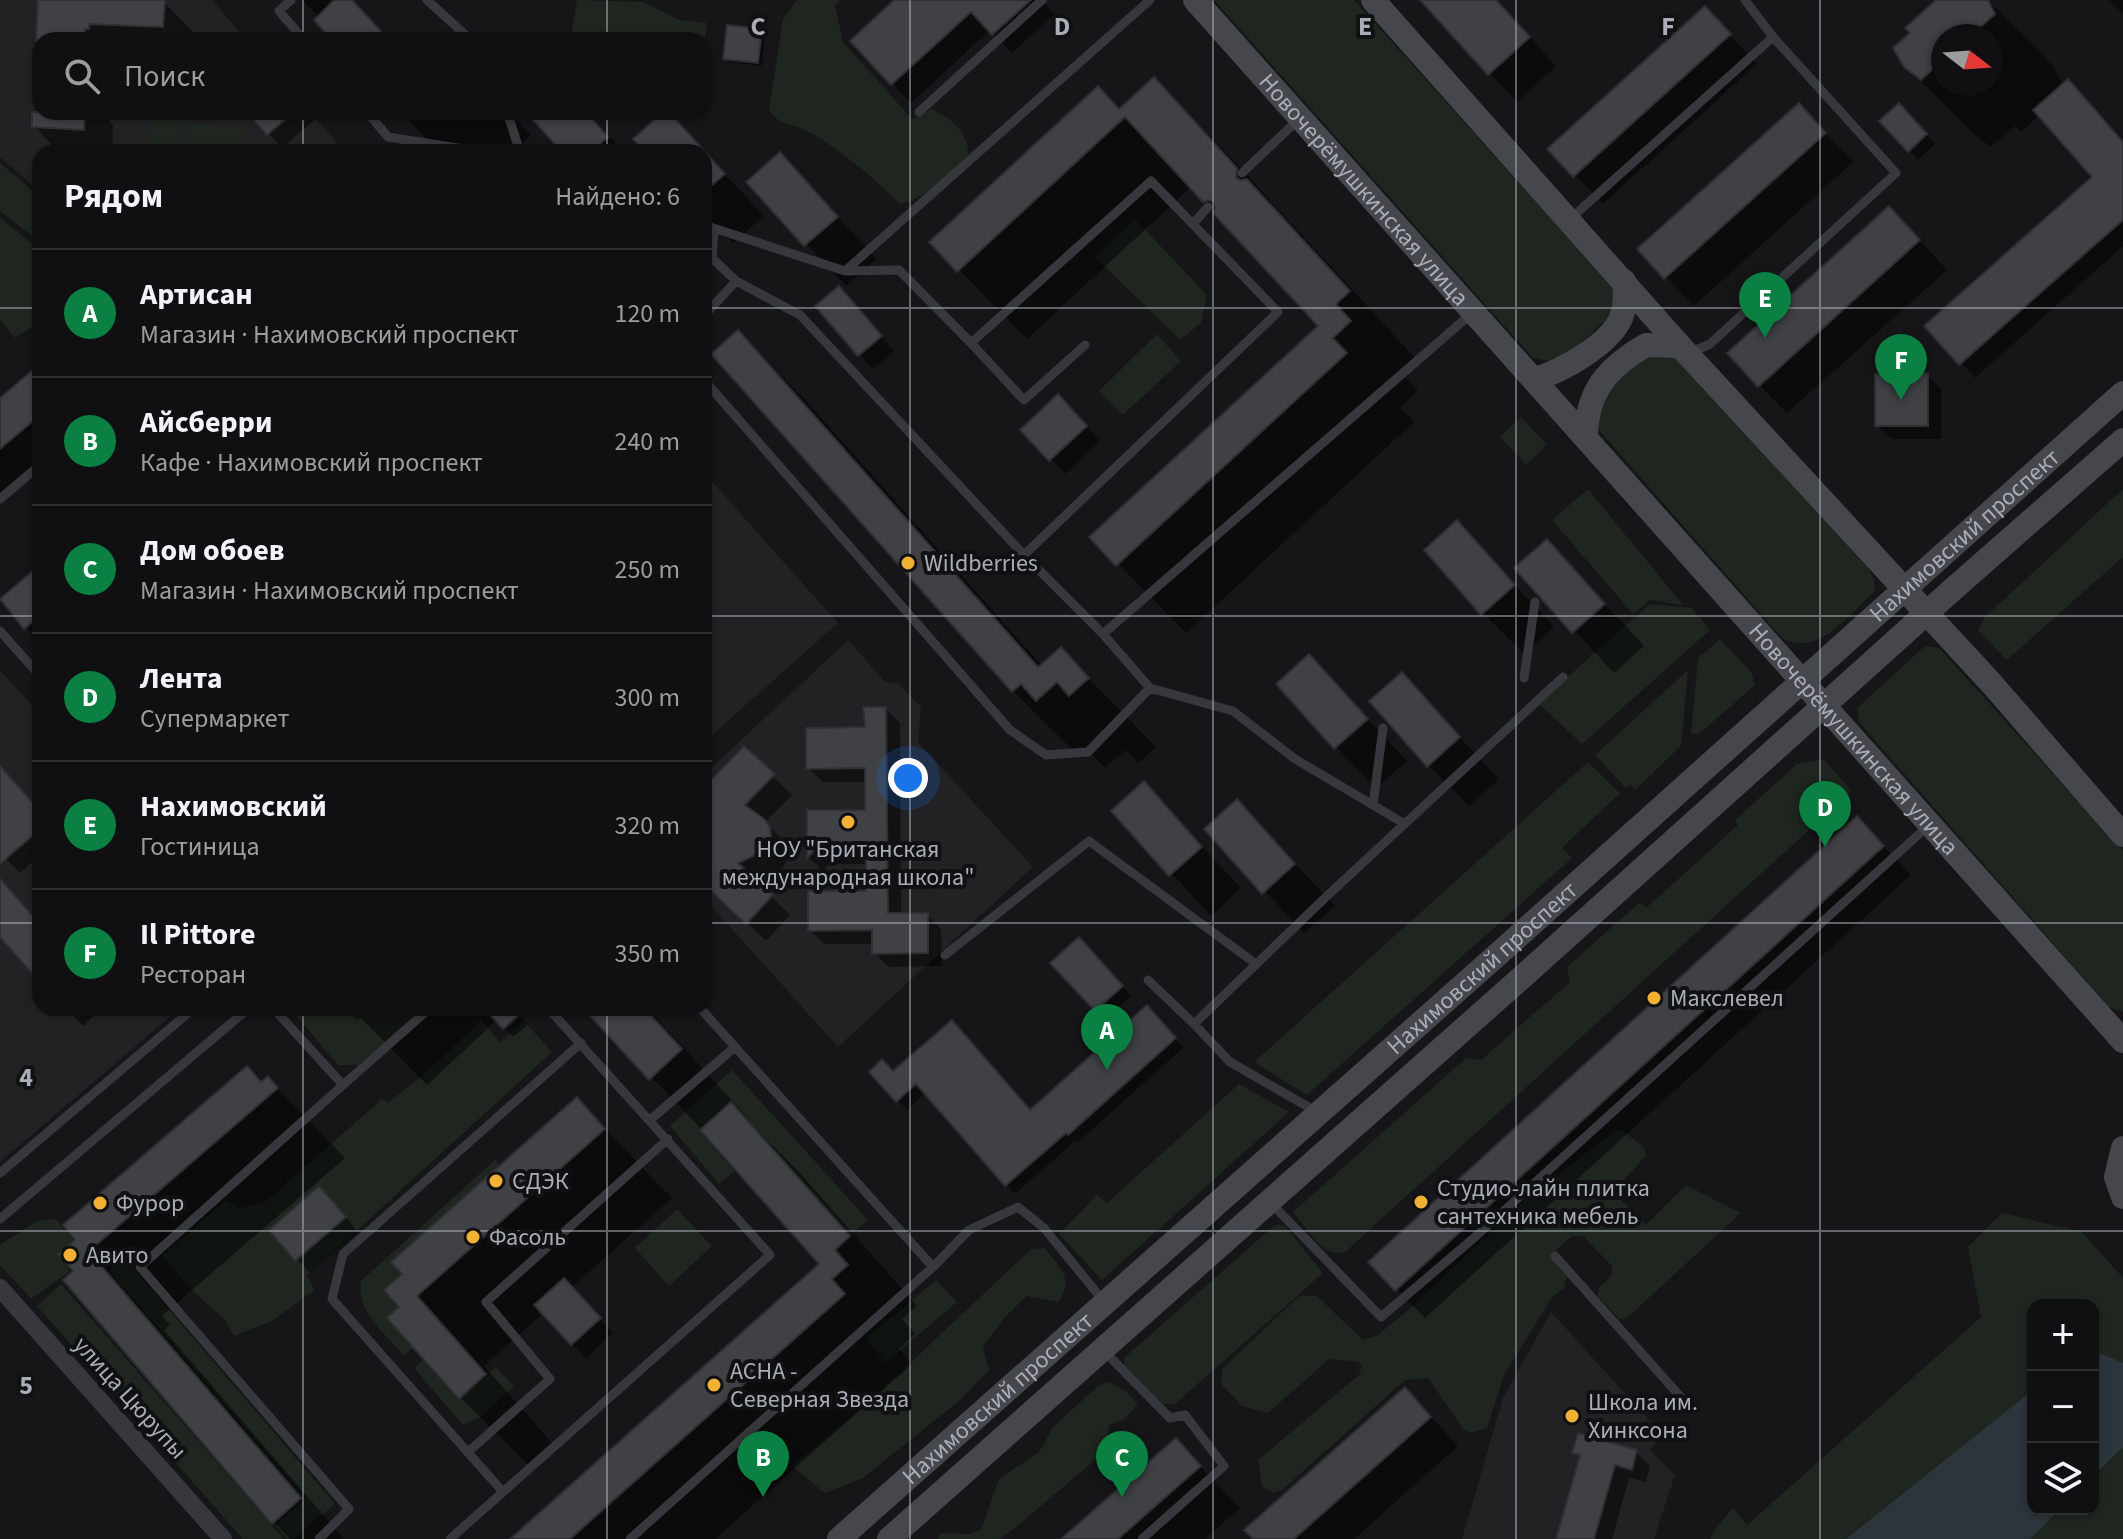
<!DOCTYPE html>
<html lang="ru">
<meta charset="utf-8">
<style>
body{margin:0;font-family:"Source Sans 3",sans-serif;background:#1e1e20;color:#f1f3f6}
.controls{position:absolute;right:24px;bottom:24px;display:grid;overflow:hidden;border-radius:16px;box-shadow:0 2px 6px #0004}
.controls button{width:72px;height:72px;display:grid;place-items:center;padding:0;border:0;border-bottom:2px solid #303032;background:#101012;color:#f1f3f6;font:40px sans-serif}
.compass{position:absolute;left:1931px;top:24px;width:72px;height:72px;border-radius:50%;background:#101012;box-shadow:0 2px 6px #0004;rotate:107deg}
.you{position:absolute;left:908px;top:778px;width:28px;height:28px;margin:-20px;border:6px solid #fff;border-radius:50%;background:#1a73e8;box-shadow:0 0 0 12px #1a73e833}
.badge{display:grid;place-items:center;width:52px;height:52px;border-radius:50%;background:#0b8043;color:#fff;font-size:26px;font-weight:700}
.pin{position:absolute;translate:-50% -66px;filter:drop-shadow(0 2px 4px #0008)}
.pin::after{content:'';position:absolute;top:42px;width:28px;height:24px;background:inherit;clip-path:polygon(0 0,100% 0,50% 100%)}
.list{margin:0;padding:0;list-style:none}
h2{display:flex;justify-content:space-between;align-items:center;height:104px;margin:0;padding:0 32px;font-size:34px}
h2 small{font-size:26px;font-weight:400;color:#9c9d9f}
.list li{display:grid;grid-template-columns:52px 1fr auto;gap:24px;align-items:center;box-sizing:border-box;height:128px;padding:0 32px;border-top:2px solid #303032}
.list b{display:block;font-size:30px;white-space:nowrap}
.list p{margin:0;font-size:26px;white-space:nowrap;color:#9c9d9f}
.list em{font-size:26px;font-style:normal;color:#9c9d9f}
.icon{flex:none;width:44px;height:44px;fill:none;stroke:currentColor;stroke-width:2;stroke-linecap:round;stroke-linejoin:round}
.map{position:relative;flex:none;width:2123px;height:1539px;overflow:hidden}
.search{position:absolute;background:#101012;box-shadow:0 2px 6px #0004;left:32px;top:32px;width:680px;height:88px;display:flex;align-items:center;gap:20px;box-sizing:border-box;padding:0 28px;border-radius:24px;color:#9c9d9f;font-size:30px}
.panel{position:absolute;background:#101012;box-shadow:0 2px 6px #0004;left:32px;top:144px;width:680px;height:872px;border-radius:24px}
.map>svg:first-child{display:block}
</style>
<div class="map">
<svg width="2123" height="1539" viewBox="0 0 2123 1539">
<rect width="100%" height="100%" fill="#161618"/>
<path fill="#222225" d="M0,0H212L247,40H40V112H310L345,152H40V192L0,157Z
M704,464L706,475L838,623L704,742Z
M848,640L884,681L899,684L921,707L918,742L1033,867L838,1047L704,898V775Z
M0,670L40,714V1008H180L0,1162Z
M1551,1312L1663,1435L1650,1450L1675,1475L1654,1539H1462L1503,1398Z"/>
<path fill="#1e261f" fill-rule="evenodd" d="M577,0L643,2L679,20L707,23L704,45V40H581L571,37Z
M797,0H840L835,5L843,42L912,119L932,109C951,119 969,132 968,155C952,171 922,203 899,203C871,176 844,152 811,133C796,124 777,126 769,109L783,19Z
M1214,0H1354L1612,286L1615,302L1608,318L1564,358L1551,362L1532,357Z
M151,117L182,121L178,152L147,150Z
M191,122L247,129L244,152H188Z
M0,163L40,197V242L0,211Z
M0,218L40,250V321L15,338L0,320Z
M1135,219L1207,295L1201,323L1180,340L1095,257Z
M1157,334L1181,361L1123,415L1099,391Z
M1672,355L1681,361L1868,568L1874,579L1875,591C1850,613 1818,659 1782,638L1598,429V416L1608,388L1644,357Z
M1521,417L1547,445L1526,465L1500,437Z
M1588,489L1683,605L1650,600L1633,614L1552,520Z
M2123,489V557L2007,660L1978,630L1984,618Z
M1650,604L1692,608L1710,630L1582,744L1538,703Z
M1720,639L1752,673L1755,685L1699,734H1691L1698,658Z
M1925,646L1939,648L2123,851V1012L2109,1007L1859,722L1857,708Z
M1688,670L1681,746L1635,790L1630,784L1626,788L1595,755Z
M1823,759L1852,791L1345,1252C1323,1259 1306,1227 1293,1212L1466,1058L1481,1060L1570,982L1567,967L1640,902L1646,908L1738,825L1735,820L1797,764Z
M1588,762L1620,793L1562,848L1572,858L1307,1095L1254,1062Z
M290,1008H346L357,1020L371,1008L423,1009L358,1065H338Z
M481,1020L500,1042L524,1021L552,1052L307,1276L315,1290L272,1321L234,1336L225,1320L195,1293L162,1256L226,1200L240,1208L264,1203L382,1099L388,1103L430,1069Z
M732,1070L868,1220L850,1235L731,1102L698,1130L734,1171L719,1184L670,1126Z
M1239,1084L1289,1112L1102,1280L1059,1234L1097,1195L1107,1203Z
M1621,1130L1644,1147L1646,1156L1613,1192L1646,1225L1686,1185L1741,1213L1627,1318L1619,1319L1598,1296L1599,1288L1612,1275V1266L1583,1236H1572L1555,1251V1263L1567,1276L1564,1288L1552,1297L1504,1375L1487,1428L1470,1433L1462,1427L1428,1378L1405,1380L1282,1490L1273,1493L1262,1486L1258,1460L1359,1375L1362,1366L1358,1362L1329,1359L1268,1413L1242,1406L1221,1384L1222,1369L1299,1296H1317L1363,1340L1378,1335L1414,1305L1524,1201L1615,1131Z
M495,1160L500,1165L391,1262L401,1274L383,1290L398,1307L387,1318L413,1348L404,1355C385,1334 356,1312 361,1281Z
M677,1209L712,1246L669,1286L635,1248Z
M2002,1213L2082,1232L2123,1278V1539H1710L1715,1529L1733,1508L1747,1525L1981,1317L1968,1247ZM2033,1305H2093V1509H2033Z
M56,1219L73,1240L57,1254L70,1271L31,1299L0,1265V1245L37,1221Z
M1275,1225H1284L1323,1273L1175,1404H1162L1125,1366L1124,1358Z
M1045,1248C1060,1269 1075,1278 1058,1302L1027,1296L1004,1318L983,1347L989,1370L959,1401L863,1478L825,1493L792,1466L870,1401L1031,1249Z
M124,1257L335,1504L293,1539H287L276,1526L306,1498L109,1271Z
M936,1280L957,1302L885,1363L867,1338Z
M61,1284L284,1539H243L37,1306Z
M423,1360L458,1400L496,1367L514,1386L479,1418L463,1425L414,1368Z
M1110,1382L1128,1393L1138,1405L1124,1419L1109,1425L1108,1449L1015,1528L999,1539H937L942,1533L970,1534L981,1530L999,1479L1040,1451L1053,1427L1098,1386Z"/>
<path fill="#2c353c" d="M2102,1354L2123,1363V1447L2093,1476V1356Z
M2033,1390V1509H2060L2030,1539H1846Z"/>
<path fill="#0007" fill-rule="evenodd" d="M40,0L164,2L192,31V40H40V112H110L109,121L113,126L112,152H59L34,126Z
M302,0H350L390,40H335L319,17Z
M897,0H1041L1055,14L1012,53L990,30L911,103L853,41Z
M1422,0H1497L1556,66L1517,102Z
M1939,0H1988L2053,66L2064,86L2123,142V246L1975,378L1927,326L2095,177L2040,115L2021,132L2015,126L1991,147L1975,135L1906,66L1912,34ZM1943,36H1991V84H1943Z
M2109,0H2123V14Z
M1705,9L1757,64L1603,204L1550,149Z
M761,31L765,35L762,66L729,62L725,58Z
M1153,80L1222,148L1417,360L1402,374L1418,390L1400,407L1414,422L1186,633L1092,537L1320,326L1192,186L1027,339L932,242L1120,111Z
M1799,106L1853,162L1694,306L1640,249Z
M249,112H305L313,121L282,148Z
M400,112H510L531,135L513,152H501L495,146L488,152H475L466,143L458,152H440Z
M529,112H587L623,152H564Z
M667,112L764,216L733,243L704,214V152H648Z
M1907,114L1935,144L1918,160L1881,121Z
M779,155L877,259L846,286L749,182Z
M1917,237L1947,270L1787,413L1759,385Z
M852,303L894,351L873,369L818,307Z
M738,332L806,401L1042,666L1061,650L1156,747L1138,763L1126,750L1105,768L1090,752L1082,759L1013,691L714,354Z
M40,366V467L0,501V401Z
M1927,375L1941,389V439H1892L1877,425Z
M1072,411L1100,441L1065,474L1023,430Z
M1457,523L1554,627L1524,654L1483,613Z
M1547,541L1644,646L1614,673L1517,569Z
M40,567V642L2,600Z
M1309,657L1407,761L1376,788L1336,747Z
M1402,675L1499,779L1469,806L1428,765Z
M886,709L900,723L901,915H927L941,929L942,966L889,967L874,953V944H824L810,930L868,893V864H829L823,871L809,858V812H868L867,782H823L808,768L867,729Z
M744,749L792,795L765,822L783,840L789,857L781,871L756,882L790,915L766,941L704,882V790Z
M0,767L40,812V855L20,873L0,852Z
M1144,784L1241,888L1211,916L1114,811Z
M1237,802L1335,906L1304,933L1207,829Z
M1857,819L1911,875L1425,1318L1371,1262Z
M1088,948L1131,996L1105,1019L1053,963Z
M66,1008H103L83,1026Z
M351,1008H514L528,1024L513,1037L497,1020L427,1085Z
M586,1008H647L749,1119L747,1120L800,1173L917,1306L902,1319L915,1334L899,1349L912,1364L715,1539H513L822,1265L708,1136Z
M1156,1017L1183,1048L1078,1142L1076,1140L1015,1194L926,1092L907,1110L872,1072L894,1073L1031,1112Z
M267,1078L345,1158L162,1316L170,1325L164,1330L344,1539H290L274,1522L61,1254Z
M577,1100L672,1198L571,1288L613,1333L586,1358L543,1313L484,1366L553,1444L529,1466L460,1397L390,1318Z
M333,1202L358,1232L310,1273L297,1259Z
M1405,1389L1458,1446L1354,1539H1255Z
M1176,1441L1240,1508L1205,1539H1064Z
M1575,1452H1636L1650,1466L1646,1482L1629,1478L1612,1539H1558L1581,1458Z"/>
<path fill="#404145" stroke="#303034" stroke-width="2" d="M38,0H165L163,27L89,24V29H85L84,40H36Z
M334,0H352L389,40H332L314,20Z
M894,0H1031L992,35L971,12L891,85L850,41Z
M1420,0H1496L1530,37L1488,75Z
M1936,0H1988L1995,14L1970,36H1943V60L1921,80L1904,67L1893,48L1910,33L1905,28Z
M1705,6L1731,34L1573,177L1547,149Z
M727,25L762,29L758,63L723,59Z
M1154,77L1237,168L1236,178L1241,180L1247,179L1350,291L1336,304L1351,321L1333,338L1347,353L1116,566L1089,537L1318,326L1213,213L1215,208L1213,202L1209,200L1203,202L1125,117L957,272L929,242L1098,86L1119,109Z
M2068,79L2123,142V220L1959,365L1924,326L2092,177L2033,110Z
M1799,103L1826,133L1664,279L1637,249Z
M1899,103L1927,134L1908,152L1879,121Z
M32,112H85L84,130L32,127Z
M247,112H294L267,135Z
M526,112H586L608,137L591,152H562Z
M663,112H669L725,174L704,192V152H645L633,139Z
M780,152L838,217L804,246L746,182Z
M1889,206L1920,240L1758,387L1727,353Z
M839,286L882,336L858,356L815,306Z
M738,330L1038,667L1061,647L1089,678L1069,696L1057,682L1036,701L1021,684L1012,692L711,354Z
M40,364V415L0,449V398Z
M1928,373V426H1875V374Z
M1058,394L1087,426L1049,461L1020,430Z
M1457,520L1515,585L1481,615L1424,550Z
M1547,539L1605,604L1572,633L1514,568Z
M40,565V616L24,629L0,599Z
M1309,654L1368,719L1334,749L1276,684Z
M1402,672L1460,737L1427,767L1369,701Z
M863,707H886L888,913H928V953L872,954V930L808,931V891H866V851H814L807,858V810H865V768L806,769V728L865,727Z
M744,746L775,774L745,805L764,819L770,827L771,837L762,852L738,863L773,895L746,924L704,884V787Z
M0,766L40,811V829L0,864Z
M1144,781L1202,847L1169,876L1111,811Z
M1237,799L1295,864L1262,894L1204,829Z
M1857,816L1884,846L1395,1291L1368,1262Z
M0,879L40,924V982L0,937Z
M1079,937L1123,986L1095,1011L1050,963Z
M1147,1005L1176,1038L1068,1135L1066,1133L1005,1186L916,1084L896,1102L869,1072L882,1059L893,1071L952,1020L1030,1110Z
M484,1008H527L503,1029Z
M583,1008H644L682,1049L649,1080Z
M247,1066L261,1082L268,1076L278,1088L95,1246L103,1256L97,1261L301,1498L272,1524L63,1280L73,1271L58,1254L75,1240L63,1225Z
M577,1097L605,1129L417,1296L486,1374L459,1399L387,1318L399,1307L384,1290L402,1274L391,1262Z
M731,1102L850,1236L835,1250L848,1265L832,1279L845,1294L570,1539H510L819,1264L700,1130Z
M319,1186L346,1217L295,1261L269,1230Z
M564,1278L601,1318L571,1345L534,1305Z
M1405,1387L1431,1417L1294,1539H1253L1244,1530Z
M1578,1433L1637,1450L1632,1470L1615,1465L1594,1539H1556L1580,1455L1572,1453Z
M1176,1438L1201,1466L1118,1539H1061Z"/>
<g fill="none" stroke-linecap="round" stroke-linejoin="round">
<path stroke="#37383d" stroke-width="9" d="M291,0L279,11L304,40
M427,0L471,40
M1745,0L1773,37
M367,112L388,137L483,152
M507,112L520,152
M919,112L1042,0
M1242,173L1300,118
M1569,220L1773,37L1896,173L1710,344L1689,353
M1193,224L1208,207
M704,225L845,271L899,270L971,343L1151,181L1278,312L1024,555
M714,229L712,258L736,281L800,315L1024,555L1103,634L1150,688L1233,711L1295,759L1405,824
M845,271L1150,0
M704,316L736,281
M971,343L1024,400L1085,345
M704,380L1010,730L1046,755L1088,752L1150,688
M0,499L40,465
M0,631L40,676
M1103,634L1472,313
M1524,678L1535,602
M1373,805L1383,728
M945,955L1089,841L1256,964
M1148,980L1194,1024L1230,1062L1317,1112
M273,1008L343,1085L430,1008
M700,1008L933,1267L969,1230L1018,1207L1044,1228L1105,1303
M1194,1024L1328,895L1563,677
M650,1120L735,1047
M0,1173L194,1008
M1271,1203L1381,1317L1475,1237L1928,826
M0,1219L249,1008
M1555,1256L1686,1403
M1105,1352L1170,1418L1185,1415L1224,1466L1142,1539
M468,1452L550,1379L486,1302L668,1139
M503,1492L332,1299L343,1254L581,1043
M319,1539L349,1509L140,1267L343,1085
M450,1539L770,1255L548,1008
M630,1539L933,1267"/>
<path stroke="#37383d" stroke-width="18" d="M0,1288L223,1539"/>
<g stroke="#45474d" stroke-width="24">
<path id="s1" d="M1195,0L2123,1041"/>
<path d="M1373,0L1680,346L1992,684L2123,835"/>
<path d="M1535,379C1562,371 1609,345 1621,318C1626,306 1625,294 1624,281"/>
<path d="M1586,436C1587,391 1607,368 1646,345L1680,346"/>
<path d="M2123,1148L2116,1177L2123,1197"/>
<path id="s2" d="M839,1539L1505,948L2123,393"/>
<path d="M889,1539L1529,971L1951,591L2123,440"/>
</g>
</g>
<path fill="none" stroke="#a8adb8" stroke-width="2" stroke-opacity="0.55" d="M303,0V40M607,0V40M910,0V1539M1213,0V1539M1516,0V1539M1820,0V1539M303,112V152M607,112V152M0,308H40M704,308H2123M0,616H40M704,616H2123M0,923H40M704,923H2123M303,1008V1539M607,1008V1539M0,1231H2123"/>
<g fill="#f2b134" stroke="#111113" stroke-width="3">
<circle cx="908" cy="563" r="8"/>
<circle cx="848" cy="822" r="8"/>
<circle cx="1654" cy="998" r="8"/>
<circle cx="496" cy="1181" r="8"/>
<circle cx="1421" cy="1202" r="8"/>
<circle cx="100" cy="1203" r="8"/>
<circle cx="473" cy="1237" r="8"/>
<circle cx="70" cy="1255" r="8"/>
<circle cx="714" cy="1385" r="8"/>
<circle cx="1572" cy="1416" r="8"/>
</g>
<g text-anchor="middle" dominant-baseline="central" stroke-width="8" stroke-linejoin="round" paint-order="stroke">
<g font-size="24" fill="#a8adb8" stroke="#111113">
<text stroke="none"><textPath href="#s1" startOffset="254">Новочерёмушкинская улица</textPath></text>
<text stroke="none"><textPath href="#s2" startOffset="1508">Нахимовский проспект</textPath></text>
<text stroke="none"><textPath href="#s1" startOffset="990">Новочерёмушкинская улица</textPath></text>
<text stroke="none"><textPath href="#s2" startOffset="860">Нахимовский проспект</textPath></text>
<text transform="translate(130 1398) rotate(48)">улица Цюрупы</text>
<text stroke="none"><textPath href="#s2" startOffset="212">Нахимовский проспект</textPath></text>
</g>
<g font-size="24" fill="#a8adb8" stroke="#111113" text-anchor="start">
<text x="924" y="563">Wildberries</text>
<text x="848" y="849" text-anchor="middle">НОУ "Британская<tspan x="848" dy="28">международная школа"</tspan></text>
<text x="1670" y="998">Макслевел</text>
<text x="512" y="1181">СДЭК</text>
<text x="1437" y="1188">Студио-лайн плитка<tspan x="1437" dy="28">сантехника мебель</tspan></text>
<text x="116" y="1203">Фурор</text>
<text x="489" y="1237">Фасоль</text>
<text x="86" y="1255">Авито</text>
<text x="730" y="1371">АСНА -<tspan x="730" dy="28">Северная Звезда</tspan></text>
<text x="1588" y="1402">Школа им.<tspan x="1588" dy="28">Хинксона</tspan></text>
</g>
</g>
<g font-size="26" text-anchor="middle" font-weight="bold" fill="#a8adb8" stroke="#111113" stroke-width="8" stroke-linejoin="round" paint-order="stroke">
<text x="758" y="35">C</text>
<text x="1062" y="35">D</text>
<text x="1365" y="35">E</text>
<text x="1668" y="35">F</text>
<text x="26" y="1086">4</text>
<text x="26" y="1394">5</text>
</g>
</svg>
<div class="controls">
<button>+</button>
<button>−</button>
<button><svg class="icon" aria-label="layers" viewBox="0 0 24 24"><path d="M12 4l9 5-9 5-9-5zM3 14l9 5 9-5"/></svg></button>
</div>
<svg class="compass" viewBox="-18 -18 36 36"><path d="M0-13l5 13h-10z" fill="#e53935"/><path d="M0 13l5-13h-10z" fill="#9c9d9f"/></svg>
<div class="you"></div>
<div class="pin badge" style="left:1107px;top:1070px">A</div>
<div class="pin badge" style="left:763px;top:1497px">B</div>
<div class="pin badge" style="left:1122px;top:1497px">C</div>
<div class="pin badge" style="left:1825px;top:847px">D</div>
<div class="pin badge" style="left:1765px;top:338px">E</div>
<div class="pin badge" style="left:1901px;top:400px">F</div>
<div class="search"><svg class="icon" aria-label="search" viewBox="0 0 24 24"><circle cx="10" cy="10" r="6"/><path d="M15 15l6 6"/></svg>Поиск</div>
<section class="panel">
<h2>Рядом<small>Найдено: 6</small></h2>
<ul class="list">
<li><span class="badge">A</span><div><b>Артисан</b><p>Магазин · Нахимовский проспект</p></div><em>120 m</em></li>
<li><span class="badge">B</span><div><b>Айсберри</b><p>Кафе · Нахимовский проспект</p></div><em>240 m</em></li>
<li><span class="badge">C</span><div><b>Дом обоев</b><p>Магазин · Нахимовский проспект</p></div><em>250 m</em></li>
<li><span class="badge">D</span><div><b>Лента</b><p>Супермаркет</p></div><em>300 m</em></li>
<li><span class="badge">E</span><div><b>Нахимовский</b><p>Гостиница</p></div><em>320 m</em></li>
<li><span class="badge">F</span><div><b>Il Pittore</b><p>Ресторан</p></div><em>350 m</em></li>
</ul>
</section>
</div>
